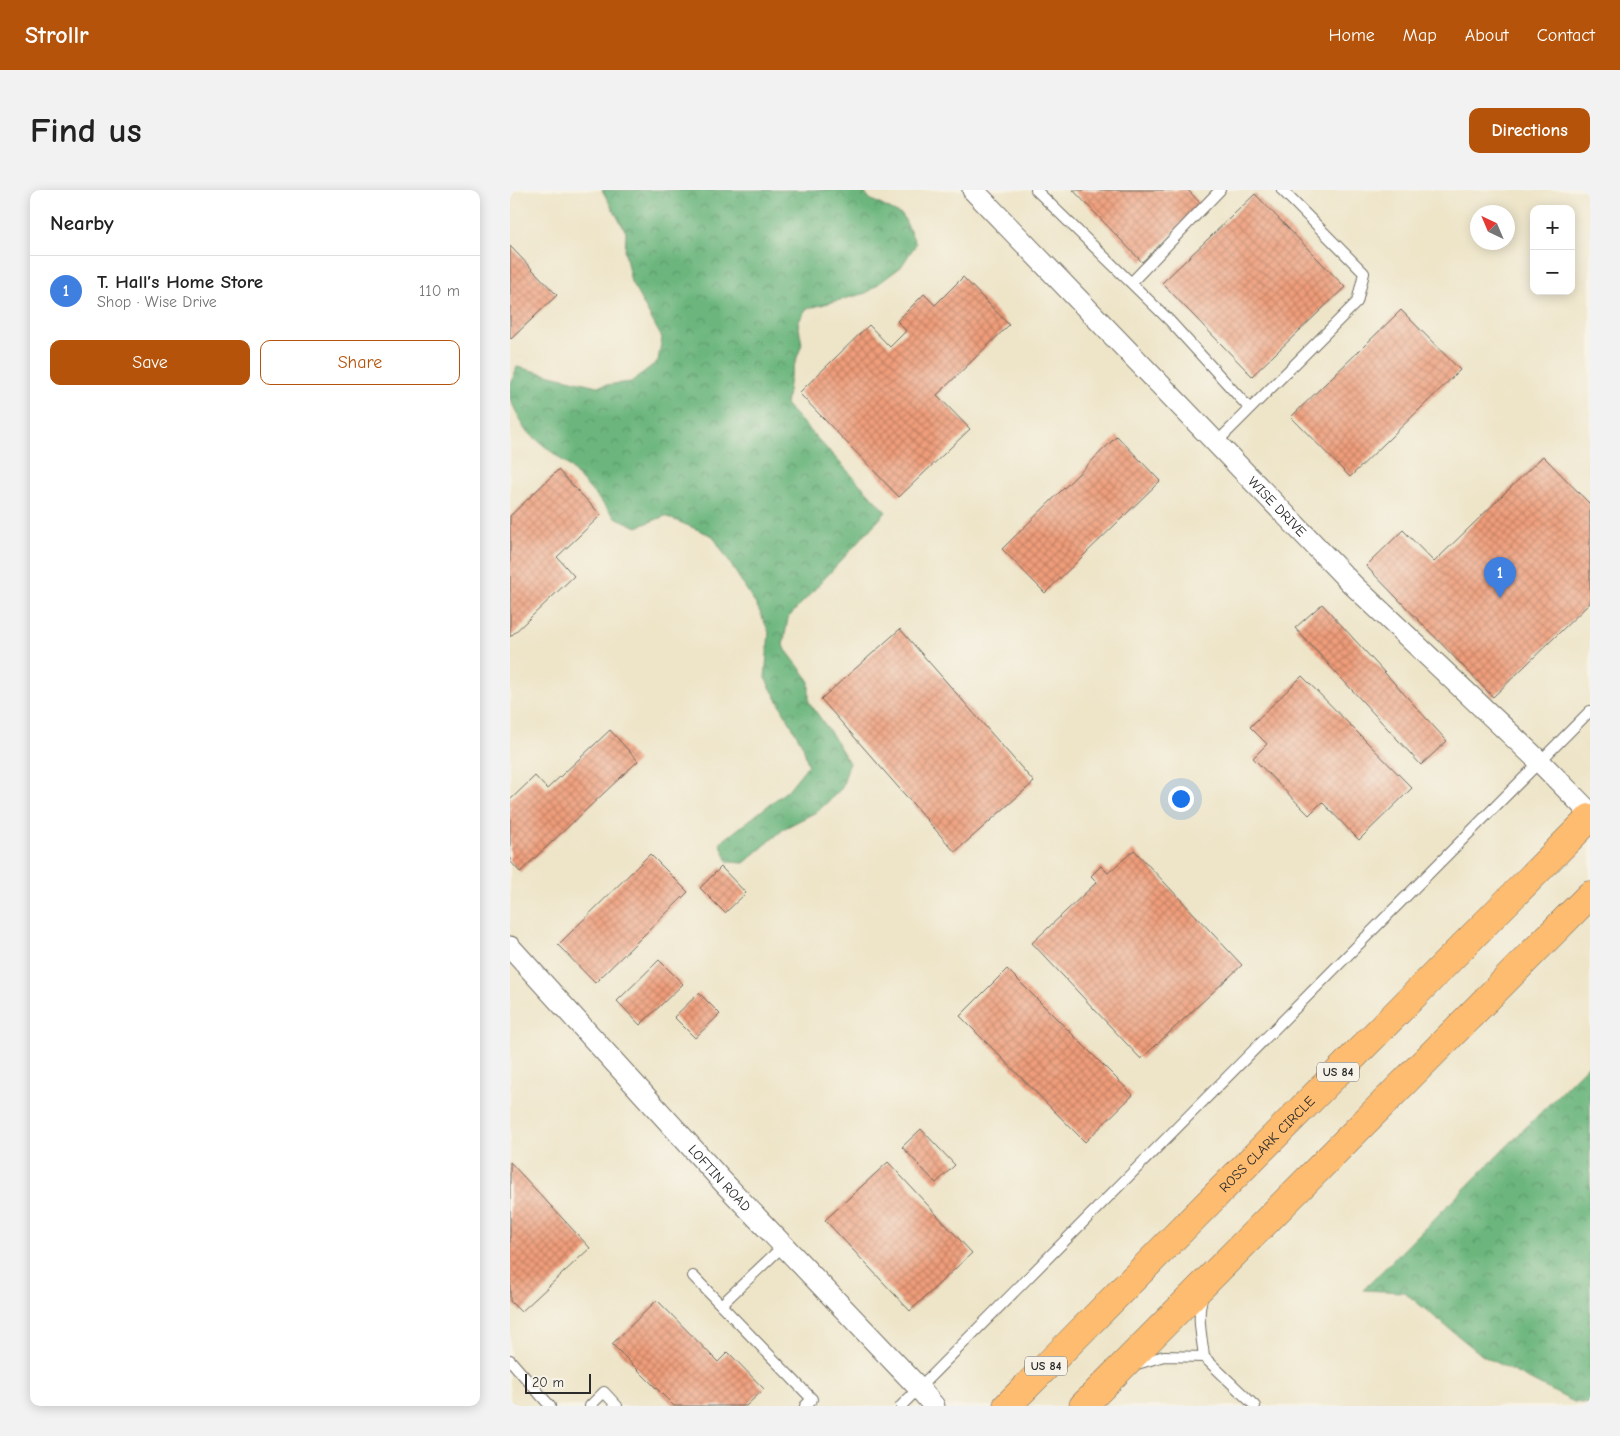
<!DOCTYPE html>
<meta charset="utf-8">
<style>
body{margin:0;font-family:"Comic Neue",sans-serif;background:#f2f2f2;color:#222}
.controls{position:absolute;right:15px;top:15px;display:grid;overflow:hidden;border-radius:10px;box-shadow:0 2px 12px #0003}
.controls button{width:45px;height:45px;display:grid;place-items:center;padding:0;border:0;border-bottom:1px solid #e0e0e0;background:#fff;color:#222;font:25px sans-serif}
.compass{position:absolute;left:960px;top:15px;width:45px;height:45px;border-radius:50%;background:#fff;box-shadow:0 2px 12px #0003;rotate:316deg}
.scale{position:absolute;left:15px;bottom:12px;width:66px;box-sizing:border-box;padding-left:5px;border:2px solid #2b2b2b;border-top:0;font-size:14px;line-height:18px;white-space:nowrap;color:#2b2b2b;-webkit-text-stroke:4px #f7f3e8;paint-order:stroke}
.you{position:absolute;left:670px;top:608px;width:18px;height:18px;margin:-12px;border:4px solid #fff;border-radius:50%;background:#1a73e8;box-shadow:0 0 0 8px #1a73e833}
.badge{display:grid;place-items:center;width:32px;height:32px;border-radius:50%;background:#b45309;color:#fff;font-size:16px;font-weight:700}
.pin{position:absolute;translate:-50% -41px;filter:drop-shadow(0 1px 2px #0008)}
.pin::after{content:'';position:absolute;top:26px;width:18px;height:15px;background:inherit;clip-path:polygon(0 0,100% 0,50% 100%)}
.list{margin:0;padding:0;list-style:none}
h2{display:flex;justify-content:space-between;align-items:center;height:65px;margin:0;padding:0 20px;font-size:21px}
h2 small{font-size:16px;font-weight:400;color:#767676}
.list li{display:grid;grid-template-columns:32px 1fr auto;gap:15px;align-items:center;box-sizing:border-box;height:70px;padding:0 20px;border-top:1px solid #e0e0e0}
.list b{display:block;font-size:19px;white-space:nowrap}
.list p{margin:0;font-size:16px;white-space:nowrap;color:#767676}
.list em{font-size:16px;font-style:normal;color:#767676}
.actions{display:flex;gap:10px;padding:15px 20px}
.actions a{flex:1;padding:11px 0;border:1px solid #b45309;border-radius:10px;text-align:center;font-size:18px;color:#b45309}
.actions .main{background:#b45309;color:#fff}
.map{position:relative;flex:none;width:1080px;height:1216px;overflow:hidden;border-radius:10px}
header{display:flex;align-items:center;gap:30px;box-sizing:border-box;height:70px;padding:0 25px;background:#b45309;color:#fff}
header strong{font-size:24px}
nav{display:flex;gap:28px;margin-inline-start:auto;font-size:18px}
.intro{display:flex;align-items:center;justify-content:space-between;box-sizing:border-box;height:120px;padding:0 30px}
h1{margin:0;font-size:35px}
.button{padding:12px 22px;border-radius:10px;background:#b45309;color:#fff;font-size:18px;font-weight:700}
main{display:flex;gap:30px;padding:0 30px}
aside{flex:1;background:#fff;border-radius:10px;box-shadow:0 2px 12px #0003}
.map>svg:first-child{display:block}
</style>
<header>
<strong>Strollr</strong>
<nav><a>Home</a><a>Map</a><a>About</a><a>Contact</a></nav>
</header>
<div class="intro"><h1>Find us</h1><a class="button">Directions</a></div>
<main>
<aside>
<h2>Nearby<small></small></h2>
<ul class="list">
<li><span class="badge" style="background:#3f7fe0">1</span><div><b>T. Hall’s Home Store</b><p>Shop · Wise Drive</p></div><em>110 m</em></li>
</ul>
<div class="actions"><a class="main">Save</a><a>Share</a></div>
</aside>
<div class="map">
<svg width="1080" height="1216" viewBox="0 0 1080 1216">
<defs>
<pattern id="forest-crowns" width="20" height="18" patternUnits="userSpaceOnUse" patternTransform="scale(1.25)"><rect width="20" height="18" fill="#6cb67e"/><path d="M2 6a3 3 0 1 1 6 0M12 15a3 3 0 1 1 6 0" fill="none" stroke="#599467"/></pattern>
<pattern id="building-cross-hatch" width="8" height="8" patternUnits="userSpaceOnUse" patternTransform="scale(1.25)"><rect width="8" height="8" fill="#ef9d7a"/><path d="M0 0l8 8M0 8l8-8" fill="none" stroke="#c28064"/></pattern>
</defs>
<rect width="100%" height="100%" fill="#f7f3e8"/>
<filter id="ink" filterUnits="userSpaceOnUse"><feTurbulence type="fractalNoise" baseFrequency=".02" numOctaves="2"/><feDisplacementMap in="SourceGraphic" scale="10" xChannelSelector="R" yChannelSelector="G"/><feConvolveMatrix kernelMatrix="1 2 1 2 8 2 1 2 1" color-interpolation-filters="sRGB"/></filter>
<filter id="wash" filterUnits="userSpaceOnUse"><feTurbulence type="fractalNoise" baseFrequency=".0096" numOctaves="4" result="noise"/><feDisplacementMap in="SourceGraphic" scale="20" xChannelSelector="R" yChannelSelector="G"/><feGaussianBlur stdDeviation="1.12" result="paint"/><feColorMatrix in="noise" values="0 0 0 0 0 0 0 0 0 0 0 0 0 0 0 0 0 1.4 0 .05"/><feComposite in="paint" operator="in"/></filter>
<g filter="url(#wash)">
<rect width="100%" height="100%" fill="#eee5c9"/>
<path fill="url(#forest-crowns)" stroke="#4c7054" d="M92,0H352L360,9L393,26L406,54L391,77L356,103L296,119L288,133L292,154L280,187L276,215L376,322L278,428L273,456L299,490V512L323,546L339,573L332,598L308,621L275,638L234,673L218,672L210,653L278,600L298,575L293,556L255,488L259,442L248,418L203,346L155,326L127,337L105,327L59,276L15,240L0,209V196L7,177L87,196L121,192L148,171L152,148L121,92L115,63L116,42Z
M1080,873V1214L1064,1212L973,1166L894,1102L853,1100Z"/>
<g id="blocks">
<path fill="url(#building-cross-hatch)" d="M563,0H678L692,15L632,72Z
M745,4L835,97L742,186L652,93Z
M0,56L47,105L1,149L0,148Z
M453,87L499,135L427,205L460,239L389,307L289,203L359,135L380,157L396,141L387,131L414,104L425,115Z
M891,120L950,180L840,287L781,227Z
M607,246L650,291L535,403L492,359Z
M1033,266L1080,314V413L983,507L856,376L893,340L924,372Z
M48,280L91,325L47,367L64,386L0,447V326Z
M812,414L937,551L911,575L785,438Z
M390,439L524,592L445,662L311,509Z
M792,486L902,598L849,650L812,612L799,625L743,568L757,554L740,537Z
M100,540L128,571L10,682L0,671V610L25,586L37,599Z
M624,660L732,775L631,869L522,753L587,692L581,686L591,676L598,683Z
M140,664L178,702L85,793L48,755Z
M211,677L236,703L215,723L190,698Z
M149,770L173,794L130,835L107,811Z
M497,779L623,905L575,952L450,826Z
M189,803L210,824L185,848L164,827Z
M411,939L445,975L426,993L392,957Z
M0,972L80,1058L11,1122L0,1111Z
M378,972L462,1063L400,1121L315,1030Z
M147,1110L208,1172L218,1162L254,1199L236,1216H164L102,1154Z"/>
</g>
</g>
<g filter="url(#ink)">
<use href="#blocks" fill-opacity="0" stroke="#6f6c62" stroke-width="1"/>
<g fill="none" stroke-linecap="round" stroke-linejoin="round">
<defs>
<path id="lane" d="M526,0L659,130L740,219
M621,93L710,0
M706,253L847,112L854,83L772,0
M183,1086L302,1209L295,1216
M211,1115L274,1055
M694,1167L745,1216
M0,1170L40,1216
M627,1174L654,1166L694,1167C692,1147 686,1125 693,1106
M80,1216L94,1202L107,1216
M391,1216L1080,521"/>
<g id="street">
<path id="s1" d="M463,0L842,394L1030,572L1080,623"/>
<path id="s2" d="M0,757L214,993L409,1198L424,1216"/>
</g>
<g id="highway">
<path id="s3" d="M497,1216L1080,628"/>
<path d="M573,1216L1080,705"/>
</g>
</defs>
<use href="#lane" stroke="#6f6c62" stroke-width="12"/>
<use href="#street" stroke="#6f6c62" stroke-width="23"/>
<use href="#highway" stroke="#6f6c62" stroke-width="29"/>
<use href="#lane" stroke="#fff" stroke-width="10"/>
<use href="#street" stroke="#fff" stroke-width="21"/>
<use href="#highway" stroke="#fdbc70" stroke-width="28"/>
</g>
</g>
<g text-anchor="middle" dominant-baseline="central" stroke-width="4.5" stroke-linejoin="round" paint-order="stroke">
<g fill="#f7f3e8" stroke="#686764" stroke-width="1">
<rect x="807" y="872.5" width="42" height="19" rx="4"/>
<rect x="515" y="1166.5" width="42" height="19" rx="4"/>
</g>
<g font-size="12" font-weight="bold" fill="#2b2b2b">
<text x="828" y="882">US 84</text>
<text x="536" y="1176">US 84</text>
</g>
<g font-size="14" fill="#2b2b2b" stroke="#f7f3e8">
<text stroke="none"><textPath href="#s1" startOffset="439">WISE DRIVE</textPath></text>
<text stroke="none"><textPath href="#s3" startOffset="369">ROSS CLARK CIRCLE</textPath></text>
<text stroke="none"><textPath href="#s2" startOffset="312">LOFTIN ROAD</textPath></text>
</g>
</g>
</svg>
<div class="controls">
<button>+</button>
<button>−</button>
</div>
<svg class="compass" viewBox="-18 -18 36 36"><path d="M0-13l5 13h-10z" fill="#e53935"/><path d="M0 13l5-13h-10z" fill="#767676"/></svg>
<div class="scale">20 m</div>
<div class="you"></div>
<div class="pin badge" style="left:990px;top:408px;background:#3f7fe0">1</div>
</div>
</main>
